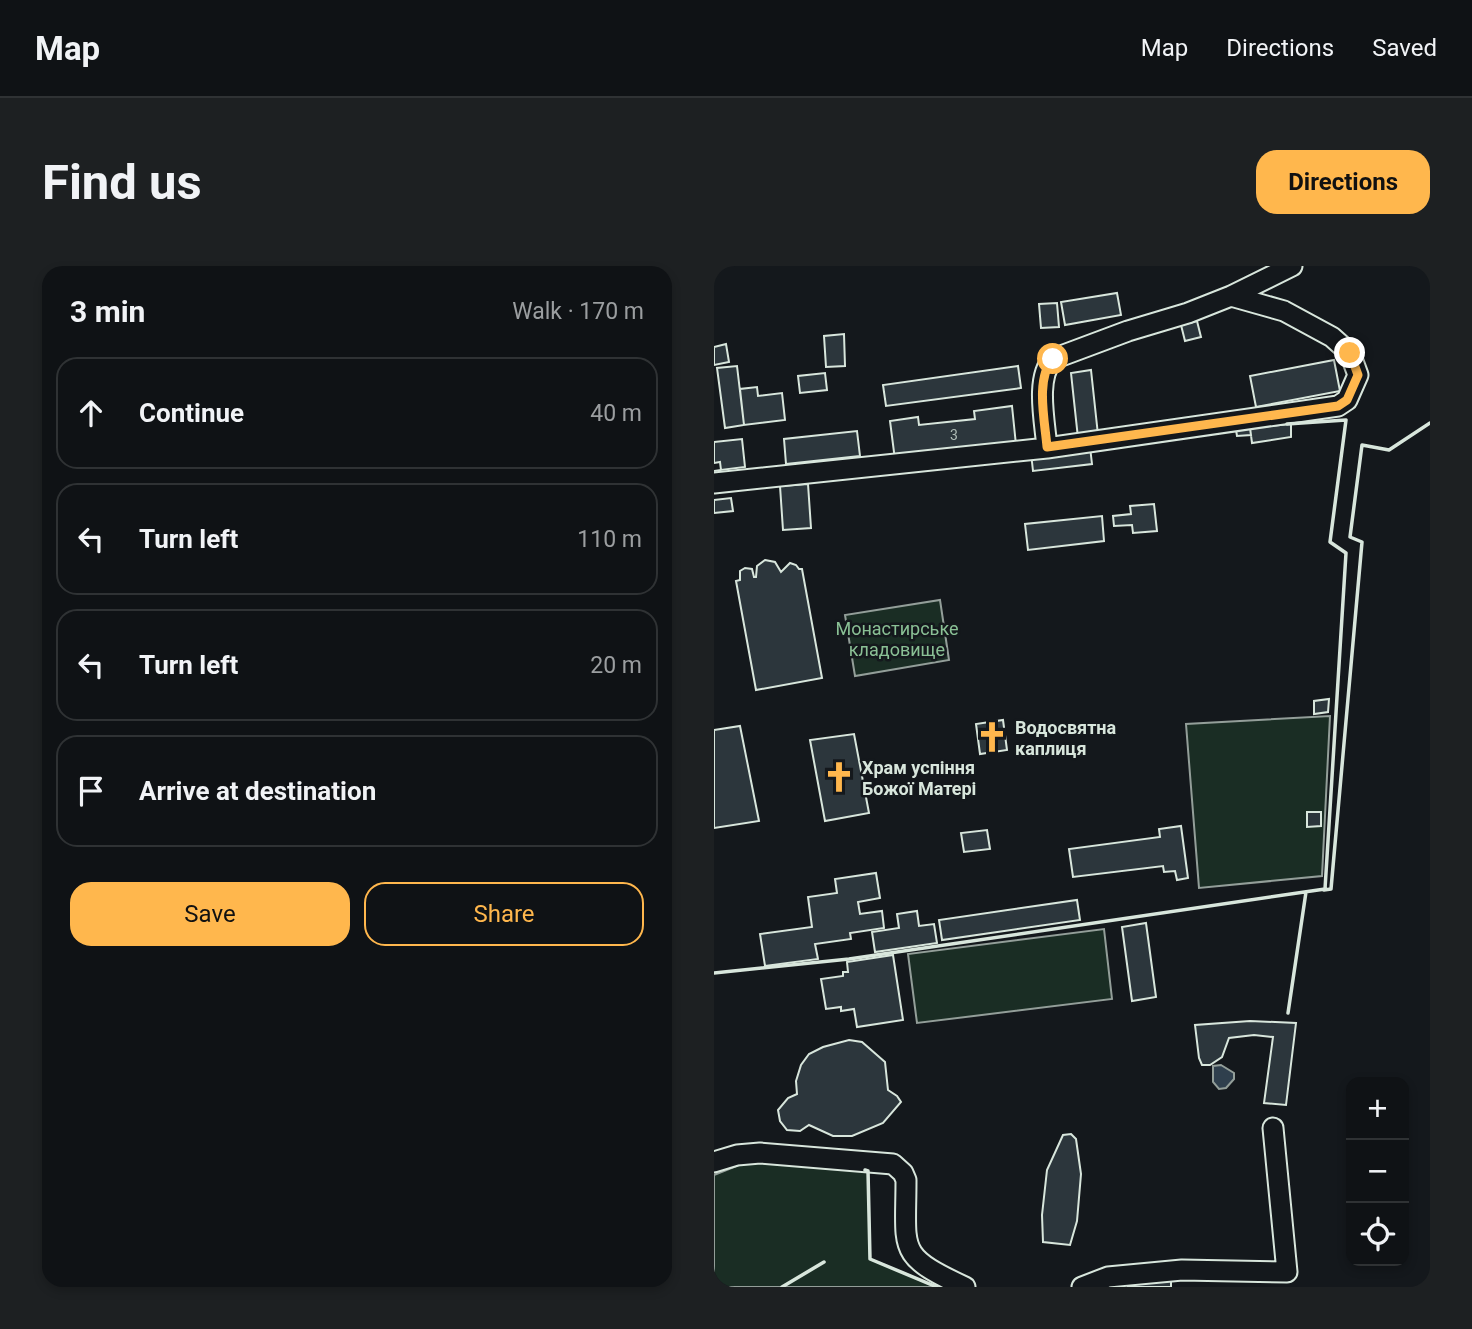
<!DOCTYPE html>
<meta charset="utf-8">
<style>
body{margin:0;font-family:Roboto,sans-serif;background:#1d2022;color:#f1f3f6}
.controls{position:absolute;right:21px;bottom:21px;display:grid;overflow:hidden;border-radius:14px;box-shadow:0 4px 10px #0003}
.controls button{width:63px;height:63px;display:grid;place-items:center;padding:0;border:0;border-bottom:2px solid #2f3234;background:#0f1215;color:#f1f3f6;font:35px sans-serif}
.stop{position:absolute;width:21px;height:21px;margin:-16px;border:5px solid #ffb74d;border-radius:50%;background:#fff}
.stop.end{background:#ffb74d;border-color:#fff;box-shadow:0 2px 7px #0008}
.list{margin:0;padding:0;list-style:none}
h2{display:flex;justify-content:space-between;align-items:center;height:91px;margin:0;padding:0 28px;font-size:30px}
h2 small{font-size:23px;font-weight:400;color:#9b9ea0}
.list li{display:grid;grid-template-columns:46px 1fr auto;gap:21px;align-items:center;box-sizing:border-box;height:112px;margin:0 14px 14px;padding:0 14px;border:2px solid #2f3234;border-radius:21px}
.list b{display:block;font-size:26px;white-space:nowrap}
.list em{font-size:23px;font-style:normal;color:#9b9ea0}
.actions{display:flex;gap:14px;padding:21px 28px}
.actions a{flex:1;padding:16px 0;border:2px solid #ffb74d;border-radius:21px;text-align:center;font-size:24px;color:#ffb74d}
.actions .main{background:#ffb74d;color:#111}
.icon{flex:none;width:38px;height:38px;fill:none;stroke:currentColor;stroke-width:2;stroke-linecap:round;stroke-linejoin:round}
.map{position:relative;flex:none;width:716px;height:1021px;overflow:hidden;border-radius:21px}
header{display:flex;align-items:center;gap:42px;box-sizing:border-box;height:98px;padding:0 35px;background:#0f1215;border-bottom:2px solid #2f3234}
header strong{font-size:33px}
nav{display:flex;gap:38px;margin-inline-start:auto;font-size:24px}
.intro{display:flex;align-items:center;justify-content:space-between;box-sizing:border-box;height:168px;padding:0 42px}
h1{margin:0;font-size:49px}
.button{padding:18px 32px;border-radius:21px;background:#ffb74d;color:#111;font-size:24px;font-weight:700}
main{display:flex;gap:42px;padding:0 42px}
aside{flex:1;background:#0f1215;border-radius:21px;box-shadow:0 4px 10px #0003}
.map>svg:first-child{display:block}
</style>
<header>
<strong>Map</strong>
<nav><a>Map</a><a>Directions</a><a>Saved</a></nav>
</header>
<div class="intro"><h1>Find us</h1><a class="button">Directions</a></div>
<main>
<aside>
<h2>3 min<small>Walk · 170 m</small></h2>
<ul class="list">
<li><svg class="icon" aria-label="ahead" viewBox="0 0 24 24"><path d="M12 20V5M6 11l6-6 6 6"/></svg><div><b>Continue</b></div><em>40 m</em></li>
<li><svg class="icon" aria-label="left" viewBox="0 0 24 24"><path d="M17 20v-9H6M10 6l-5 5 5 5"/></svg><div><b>Turn left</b></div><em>110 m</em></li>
<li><svg class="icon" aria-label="left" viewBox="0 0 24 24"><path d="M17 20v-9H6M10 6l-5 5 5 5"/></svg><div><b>Turn left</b></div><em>20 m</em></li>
<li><svg class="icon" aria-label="arrive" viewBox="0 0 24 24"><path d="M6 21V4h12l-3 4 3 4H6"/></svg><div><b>Arrive at destination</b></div></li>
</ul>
<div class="actions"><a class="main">Save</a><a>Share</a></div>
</aside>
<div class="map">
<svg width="716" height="1021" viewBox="0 0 716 1021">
<rect width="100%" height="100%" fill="#14181c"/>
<path fill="#1a2d24" stroke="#939e99" stroke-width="2" d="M226,334L235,394L141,410L131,349Z
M616,450L608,610L485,622L472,458Z
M390,663L398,733L203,757L194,688Z
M35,895L154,905L156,993L223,1021H0V909Z"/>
<path fill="#2f3f4d" stroke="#939e99" stroke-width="2" d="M507,799L520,807V813L512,822L505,823L499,816V800Z"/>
<path fill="#2c363c" stroke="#d8e6dc" stroke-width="2" d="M403,27L407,49L351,59L347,36Z
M343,37L345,61L327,62L325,38Z
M483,55L487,71L471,75L467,59Z
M130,68L131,100L112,101L110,70Z
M12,78L15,96L0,99V81Z
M620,94L626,125L542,141L536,110Z
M23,100L30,159L11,162L3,102Z
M304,100L307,122L172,140L169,119Z
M377,104L384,169L364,172L357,107Z
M111,107L113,124L86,127L84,110Z
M43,121L44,130L68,127L71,154L30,159L26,123Z
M298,140L302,179L181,194L176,155L204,151L205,159L261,153L260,145Z
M577,158V171L538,177L536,162Z
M536,162L537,169L523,170L522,164Z
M143,165L146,190L72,198L70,173Z
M28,173L31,201L7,204L6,196L0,197V176Z
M376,181L378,198L319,205L317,187Z
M94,218L97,262L69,264L66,220Z
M17,232L19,245L0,247V234Z
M440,238L443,265L419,267L418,259L400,260L399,250L417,248L416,240Z
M388,250L390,275L314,284L311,258Z
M51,294L61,296L67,306L76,297L82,299L85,303H88L108,412L42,424L22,315L26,314V305L31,302L38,303L40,311H42L43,300Z
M615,433L614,446L600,448V435Z
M289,454L293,484L266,488L262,458Z
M26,460L45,555L0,562V464Z
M140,468L155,547L111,555L96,474Z
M593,546H607V560L593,561Z
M467,560L474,612L463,614L461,605L450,606L449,600L359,611L355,583L446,571L445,563Z
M273,564L276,583L250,586L247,567Z
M162,607L166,632L144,636L146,648L168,645L170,662L136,667L137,673L101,678L104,693L51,700L46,668L98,661L94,631L123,627L121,613Z
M363,634L366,654L228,674L225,654Z
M203,645L205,660L220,658L223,677L161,686L158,666L185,662L183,648Z
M432,657L442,731L418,735L408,661Z
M179,689L189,754L143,761L140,743L127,745V741L112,743L107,713L129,710V706H134L133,696Z
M536,755L582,757L572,839L550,837L559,771L540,769L515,772L508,791L496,799H488L485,792L481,759Z
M135,774L148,776L171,796L174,824L183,830L187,836L169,857L138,870H119L95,859L86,865L73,864L66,855L64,844L74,832L83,828L82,815L87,799L95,788L109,781Z
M357,868L362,873L367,908L363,955L356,979L329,976L328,949L333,904L349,869Z
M457,1012V1021H414L413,1014Z"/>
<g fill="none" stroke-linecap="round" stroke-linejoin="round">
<defs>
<path id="minor" d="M333,182C331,156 321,112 339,93L414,65L474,47L517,30L578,0
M0,217L333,182L624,140L633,134L644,109L636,87L618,71L570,45L517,30
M0,896L23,889L46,887L179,898L189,907L192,914C192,985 182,989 251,1021
M368,1021L394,1011L468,1004L573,1006L559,862"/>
</defs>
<use href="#minor" stroke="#d8e6dc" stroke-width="23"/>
<use href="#minor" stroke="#14181c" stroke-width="19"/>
<path stroke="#d8e6dc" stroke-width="2" stroke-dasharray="9 3.5" stroke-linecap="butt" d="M0,205L7,204"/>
<path stroke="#d8e6dc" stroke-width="3.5" d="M610,624L617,623L648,276L636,271L648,179L675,184L716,157
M0,707L135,693L611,623L632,287L616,276L632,154L573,158
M574,747L592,626
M151,904L154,905L156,993L223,1021
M68,1021L110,996"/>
</g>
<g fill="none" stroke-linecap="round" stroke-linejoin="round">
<path stroke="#ffb74d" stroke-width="9" d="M339,93C321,112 331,156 333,181L624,140L633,134L644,109L636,87"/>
</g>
<defs>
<symbol id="church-bare" viewBox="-9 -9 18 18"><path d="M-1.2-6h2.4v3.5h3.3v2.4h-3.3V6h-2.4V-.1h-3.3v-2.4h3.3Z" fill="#ffb74d" stroke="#14181c" stroke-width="2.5" paint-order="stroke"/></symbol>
</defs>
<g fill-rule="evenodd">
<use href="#church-bare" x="256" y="449" width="44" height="44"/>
<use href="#church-bare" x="103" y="489" width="44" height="44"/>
</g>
<g text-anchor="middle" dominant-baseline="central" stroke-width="5" stroke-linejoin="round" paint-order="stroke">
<g font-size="14" fill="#adbab4">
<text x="240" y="169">3</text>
</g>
<g font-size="18" fill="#8ac095" stroke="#14181c">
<text x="183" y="362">Монастирське<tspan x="183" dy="21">кладовище</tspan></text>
</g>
<g font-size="18" font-weight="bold" fill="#d8e6dc" stroke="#14181c" text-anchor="start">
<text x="301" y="461">Водосвятна<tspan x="301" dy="21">каплиця</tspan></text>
<text x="148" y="501">Храм успіння<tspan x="148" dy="21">Божої Матері</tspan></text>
</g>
</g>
</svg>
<div class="controls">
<button>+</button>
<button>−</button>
<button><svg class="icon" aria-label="locate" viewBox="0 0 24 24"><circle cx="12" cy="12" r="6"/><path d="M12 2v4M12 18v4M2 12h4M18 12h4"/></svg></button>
</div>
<div class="stop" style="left:339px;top:93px"></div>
<div class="stop end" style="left:636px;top:87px"></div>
</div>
</main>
